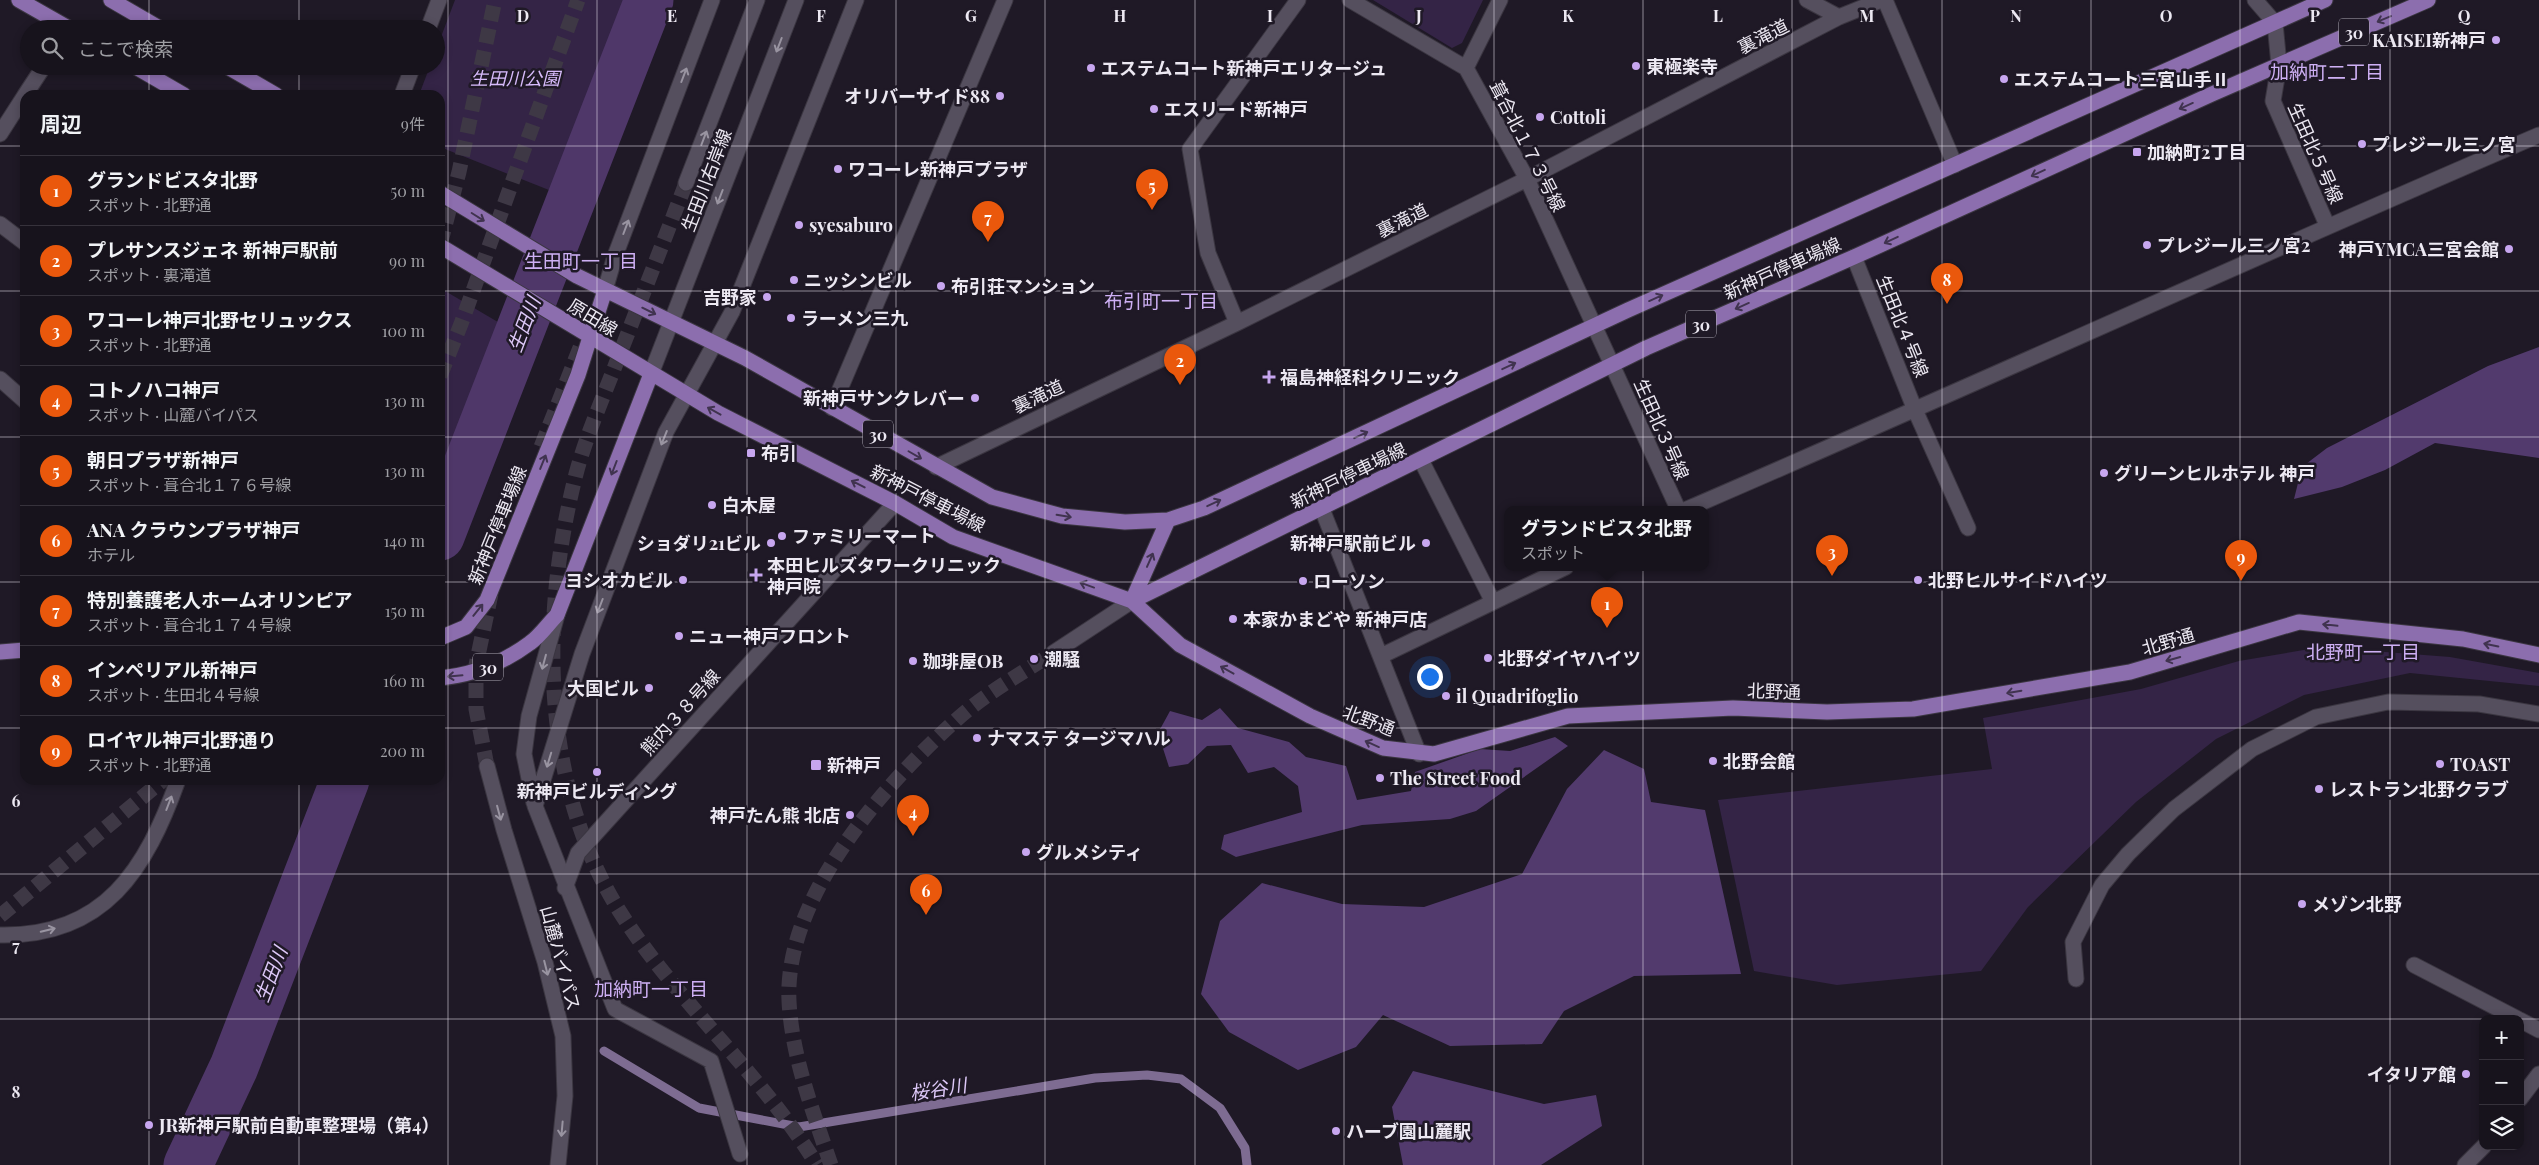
<!DOCTYPE html>
<html lang="ja">
<meta charset="utf-8">
<style>
body{margin:0;font-family:"Playfair Display","Noto Sans JP",serif;background:#242029;color:#f1f3f6}
.controls{position:absolute;right:15px;bottom:15px;display:grid;overflow:hidden;border-radius:10px;box-shadow:0 2px 8px #0003}
.controls button{width:45px;height:45px;display:grid;place-items:center;padding:0;border:0;border-bottom:1px solid #36323b;background:#17131c;color:#f1f3f6;font:25px sans-serif}
.you{position:absolute;left:1429px;top:676px;width:18px;height:18px;margin:-12px;border:4px solid #fff;border-radius:50%;background:#1a73e8;box-shadow:0 0 0 8px #1a73e833}
.badge{display:grid;place-items:center;width:32px;height:32px;border-radius:50%;background:#ea580c;color:#fff;font-size:16px;font-weight:700}
.pin{position:absolute;translate:-50% -41px;filter:drop-shadow(0 1px 2px #0008)}
.pin::after{content:'';position:absolute;top:26px;width:18px;height:15px;background:inherit;clip-path:polygon(0 0,100% 0,50% 100%)}
.popup{position:absolute;left:1504px;top:506px;width:205px;height:65px;box-sizing:border-box;display:grid;place-content:center;border-radius:10px;background:#17131c;filter:drop-shadow(0 1px 4px #0005);font-size:16px;white-space:nowrap;color:#9e9ea3}
.popup b{font-size:19px;color:#f1f3f6}
.popup::after{content:'';position:absolute;left:50%;top:100%;margin-left:-10px;border:10px solid transparent;border-top-color:#17131c}
.list{margin:0;padding:0;list-style:none}
h2{display:flex;justify-content:space-between;align-items:center;height:65px;margin:0;padding:0 20px;font-size:21px}
h2 small{font-size:16px;font-weight:400;color:#9e9ea3}
.list li{display:grid;grid-template-columns:32px 1fr auto;gap:15px;align-items:center;box-sizing:border-box;height:70px;padding:0 20px;border-top:1px solid #36323b}
.list b{display:block;font-size:19px;white-space:nowrap}
.list p{margin:0;font-size:16px;white-space:nowrap;color:#9e9ea3}
.list em{font-size:16px;font-style:normal;color:#9e9ea3}
.icon{flex:none;width:28px;height:28px;fill:none;stroke:currentColor;stroke-width:2;stroke-linecap:round;stroke-linejoin:round}
.map{position:relative;flex:none;width:2539px;height:1165px;overflow:hidden}
.search{position:absolute;background:#17131c;box-shadow:0 2px 8px #0003;left:20px;top:20px;width:425px;height:55px;display:flex;align-items:center;gap:12px;box-sizing:border-box;padding:0 18px;border-radius:28px;color:#9e9ea3;font-size:19px}
.panel{position:absolute;background:#17131c;box-shadow:0 2px 8px #0003;left:20px;top:90px;width:425px;height:695px;border-radius:15px}
.map>svg:first-child{display:block}
</style>
<div class="map">
<svg width="2539" height="1165" viewBox="0 0 2539 1165">
<rect width="100%" height="100%" fill="#1f1926"/>
<path fill="#342446" d="M455,0H628L554,192L440,147V95H419L430,66H436V50Z
M1373,0H1483L1462,43L1452,48Z
M440,288L503,325L440,495Z
M2321,647L2450,657L2539,673V686L2410,673L2304,695L2216,739L2136,802L2028,907L1981,971L1837,985L1754,971L1718,800L1992,769L1983,718L2141,689L2239,661Z"/>
<path fill="#523a6d" d="M2539,347V458L2435,443L2385,470L2342,487L2294,499L2302,467L2327,448L2488,366Z
M1220,708L1238,728L1289,742L1306,757L1346,766L1357,800L1411,791L1415,772L1480,749L1510,751L1555,737L1568,746L1476,811L1450,819L1362,825L1236,857L1221,849L1224,835L1302,812L1298,786L1274,767L1248,773L1231,745L1207,746L1188,764L1169,767L1158,733L1170,711L1202,720Z
M1604,750L1644,769L1651,802L1705,810L1741,974L1634,976L1564,1011L1542,1044L1450,1046L1383,1015L1356,1047L1298,1070L1229,1032L1201,994L1220,921L1262,883L1342,904L1424,907L1522,874L1567,789Z
M1413,1071L1544,1104L1596,1095L1602,1126L1541,1165H1403L1392,1107Z"/>
<g fill="none" stroke-linecap="round" stroke-linejoin="round">
<path stroke="#7e6c92" stroke-width="9" d="M604,1051L699,1108L799,1127L1095,1078L1147,1075L1181,1079L1220,1108L1245,1148L1247,1165"/>
<path stroke="#4f3769" stroke-width="49" d="M440,536L649,0
M188,1165L234,1067L345,780"/>
<path stroke="#3e3845" stroke-width="15" stroke-dasharray="15 8" stroke-linecap="butt" d="M686,183C663,243 640,302 617,361C603,398 586,436 576,474C540,615 540,784 620,912C677,1002 761,1073 817,1165
M440,245L459,172L495,0
M440,376L461,324L578,0
M541,447L583,340
M487,766L476,709V665L491,594
M0,916L163,780
M831,1165C813,1111 792,1058 789,1001C784,898 882,787 954,722C983,695 1019,675 1053,653"/>
<defs>
<path id="street" d="M1350,0L1466,68L1527,179L1678,509
M1807,0L1839,17
M1885,0L1955,165
M428,29L439,0
M2279,65L2273,101L2327,225
M1466,68L1500,0
M25,95L44,66
M402,95L413,66
M0,134L25,95
M0,224L25,243
M1854,257L1915,410L1968,528
M1237,323L1208,253L1190,149L1298,0
M0,379L25,401
M832,408L1005,0
M1421,460L1493,602
M936,467L1237,323L1527,179L1839,17L1881,0
M1322,509L1419,754
M1687,509C1972,386 2254,257 2539,135
M1381,656L1566,567
M534,803L524,754L529,716L557,615
M2414,965L2518,1019
M2076,979L2073,942L2102,885L2128,854L2174,809L2252,749L2316,717L2388,702L2479,704L2539,714
M2520,1020L2539,1030
M2520,1099L2539,1074
M740,1154L711,1061L615,1009L535,806L582,654L666,432L732,312L856,0
M2465,1165L2484,1146"/>
<path id="secondary" d="M2255,0L2275,23L2279,65
M686,183L757,0
M605,290L615,256L712,0
M651,374L796,0
M1053,653L1132,601
M487,766L504,830L545,962L563,1036L565,1096L558,1165
M565,888L578,853L895,503
M0,935C105,937 146,869 178,780"/>
<path id="primary" d="M19,0L70,29
M111,0L161,29
M134,66L184,95
M226,66L276,95
M440,193L577,276L745,358L992,497L1062,516L1125,522L1168,520L1204,508L1628,310L2325,0
M440,246L718,413L895,503L953,537L1132,601L1180,645L1310,716L1383,748L1434,754L1568,716L1733,708L1827,712L1913,709L2130,672L2299,622L2463,639L2539,655
M1132,601L1646,348L1854,257L2212,94L2428,0
M1132,601L1168,520
M440,638L466,627L487,600L578,375L605,290
M0,652L25,650
M440,678C473,675 503,663 530,643C540,636 548,624 557,615L651,374"/>
</defs>
<use href="#street" stroke="#3b3641" stroke-width="17"/>
<use href="#secondary" stroke="#3b3641" stroke-width="17"/>
<use href="#primary" stroke="#3b3641" stroke-width="17"/>
<use href="#street" stroke="#554f5e" stroke-width="15"/>
<use href="#secondary" stroke="#554f5e" stroke-width="15"/>
<use href="#primary" stroke="#8c6eae" stroke-width="15"/>
</g>
<defs><path id="oneway-shaft" d="M-6 0H5M1.5-3L5.5 0L1.5 3" fill="none" stroke-width="1.6" stroke-linecap="round" stroke-linejoin="round" transform="scale(1.25)"/></defs>
<g stroke="#40334f">
<use href="#oneway-shaft" transform="translate(2384 19) rotate(157)"/>
<use href="#oneway-shaft" transform="translate(2186 106) rotate(156)"/>
<use href="#oneway-shaft" transform="translate(2038 173) rotate(155)"/>
<use href="#oneway-shaft" transform="translate(478 217) rotate(32)"/>
<use href="#oneway-shaft" transform="translate(1891 240) rotate(155)"/>
<use href="#oneway-shaft" transform="translate(1656 298) rotate(-24)"/>
<use href="#oneway-shaft" transform="translate(1742 306) rotate(156)"/>
<use href="#oneway-shaft" transform="translate(649 311) rotate(26)"/>
<use href="#oneway-shaft" transform="translate(1509 366) rotate(-25)"/>
<use href="#oneway-shaft" transform="translate(714 411) rotate(-151)"/>
<use href="#oneway-shaft" transform="translate(1361 435) rotate(-25)"/>
<use href="#oneway-shaft" transform="translate(915 455) rotate(30)"/>
<use href="#oneway-shaft" transform="translate(543 462) rotate(-68)"/>
<use href="#oneway-shaft" transform="translate(614 468) rotate(111)"/>
<use href="#oneway-shaft" transform="translate(858 484) rotate(-153)"/>
<use href="#oneway-shaft" transform="translate(1214 503) rotate(-25)"/>
<use href="#oneway-shaft" transform="translate(1064 516) rotate(9)"/>
<use href="#oneway-shaft" transform="translate(1150 560) rotate(-66)"/>
<use href="#oneway-shaft" transform="translate(1087 585) rotate(-160)"/>
<use href="#oneway-shaft" transform="translate(478 610) rotate(-51)"/>
<use href="#oneway-shaft" transform="translate(2330 625) rotate(-174)"/>
<use href="#oneway-shaft" transform="translate(2491 645) rotate(-168)"/>
<use href="#oneway-shaft" transform="translate(2173 659) rotate(164)"/>
<use href="#oneway-shaft" transform="translate(1227 670) rotate(-151)"/>
<use href="#oneway-shaft" transform="translate(455 676) rotate(175)"/>
<use href="#oneway-shaft" transform="translate(2014 692) rotate(170)"/>
<use href="#oneway-shaft" transform="translate(1372 744) rotate(-156)"/>
</g>
<g stroke="#9994a1">
<use href="#oneway-shaft" transform="translate(779 45) rotate(111)"/>
<use href="#oneway-shaft" transform="translate(684 75) rotate(-69)"/>
<use href="#oneway-shaft" transform="translate(704 138) rotate(-69)"/>
<use href="#oneway-shaft" transform="translate(720 197) rotate(111)"/>
<use href="#oneway-shaft" transform="translate(626 227) rotate(-69)"/>
<use href="#oneway-shaft" transform="translate(664 438) rotate(112)"/>
<use href="#oneway-shaft" transform="translate(600 606) rotate(111)"/>
<use href="#oneway-shaft" transform="translate(544 662) rotate(105)"/>
<use href="#oneway-shaft" transform="translate(549 760) rotate(107)"/>
<use href="#oneway-shaft" transform="translate(169 803) rotate(-69)"/>
<use href="#oneway-shaft" transform="translate(499 813) rotate(75)"/>
<use href="#oneway-shaft" transform="translate(48 930) rotate(-14)"/>
<use href="#oneway-shaft" transform="translate(546 968) rotate(76)"/>
<use href="#oneway-shaft" transform="translate(562 1129) rotate(95)"/>
</g>
<path fill="none" stroke="#ece8f2" stroke-width="1" stroke-opacity="0.55" d="M149,0V29M299,0V29M448,0V1165M597,0V1165M747,0V1165M896,0V1165M1045,0V1165M1195,0V1165M1344,0V1165M1494,0V1165M1643,0V1165M1792,0V1165M1942,0V1165M2091,0V1165M2240,0V1165M2390,0V1165M149,66V95M299,66V95M0,146H25M440,146H2539M0,291H25M440,291H2539M0,437H25M440,437H2539M0,582H25M440,582H2539M0,728H25M440,728H2539M149,780V1165M299,780V1165M0,874H2539M0,1019H2483M2520,1019H2539"/>
<g fill="#c7a6ef" stroke="#1f1926" stroke-width="2">
<circle cx="2496" cy="40" r="5"/>
<circle cx="1636" cy="66" r="5"/>
<circle cx="1091" cy="68" r="5"/>
<circle cx="2004" cy="79" r="5"/>
<circle cx="1000" cy="96" r="5"/>
<circle cx="1154" cy="109" r="5"/>
<circle cx="1540" cy="117" r="5"/>
<circle cx="2362" cy="144" r="5"/>
<rect x="2132" y="147" width="10" height="10" rx="2.5"/>
<circle cx="838" cy="169" r="5"/>
<circle cx="799" cy="225" r="5"/>
<circle cx="2147" cy="245" r="5"/>
<circle cx="2509" cy="249" r="5"/>
<circle cx="794" cy="280" r="5"/>
<circle cx="941" cy="286" r="5"/>
<circle cx="767" cy="297" r="5"/>
<circle cx="791" cy="318" r="5"/>
<path d="M1266.5 369.5h5v5h5v5h-5v5h-5v-5h-5v-5h5z"/>
<circle cx="975" cy="398" r="5"/>
<rect x="746" y="448" width="10" height="10" rx="2.5"/>
<circle cx="2104" cy="473" r="5"/>
<circle cx="712" cy="505" r="5"/>
<circle cx="782" cy="536" r="5"/>
<circle cx="771" cy="543" r="5"/>
<circle cx="1426" cy="543" r="5"/>
<path d="M753.5 567.5h5v5h5v5h-5v5h-5v-5h-5v-5h5z"/>
<circle cx="683" cy="580" r="5"/>
<circle cx="1918" cy="580" r="5"/>
<circle cx="1303" cy="581" r="5"/>
<circle cx="1233" cy="619" r="5"/>
<circle cx="679" cy="636" r="5"/>
<circle cx="1488" cy="658" r="5"/>
<circle cx="1034" cy="659" r="5"/>
<circle cx="913" cy="661" r="5"/>
<circle cx="649" cy="688" r="5"/>
<circle cx="1446" cy="696" r="5"/>
<circle cx="977" cy="738" r="5"/>
<circle cx="1713" cy="761" r="5"/>
<circle cx="2440" cy="764" r="5"/>
<rect x="810" y="759" width="12" height="12" rx="2.5"/>
<circle cx="597" cy="772" r="5"/>
<circle cx="1380" cy="778" r="5"/>
<circle cx="2319" cy="789" r="5"/>
<circle cx="850" cy="815" r="5"/>
<circle cx="1026" cy="852" r="5"/>
<circle cx="2302" cy="904" r="5"/>
<circle cx="2466" cy="1074" r="5"/>
<circle cx="149" cy="1125" r="5"/>
<circle cx="1336" cy="1131" r="5"/>
</g>
<g text-anchor="middle" dominant-baseline="central" stroke-width="5" stroke-linejoin="round" paint-order="stroke">
<g fill="#1f1926" stroke="#aeaab5" stroke-width="1">
<rect x="2339" y="18.5" width="30" height="27" rx="4"/>
<rect x="1686" y="310.5" width="30" height="27" rx="4"/>
<rect x="863" y="420.5" width="30" height="27" rx="4"/>
<rect x="473" y="653.5" width="30" height="27" rx="4"/>
</g>
<g font-size="16" font-weight="bold" fill="#ece8f2">
<text x="2354" y="32">30</text>
<text x="1701" y="324">30</text>
<text x="878" y="434">30</text>
<text x="488" y="667">30</text>
</g>
<g font-size="18" fill="#ece8f2" stroke="#1f1926">
<text transform="translate(1763 36) rotate(-27)">裏滝道</text>
<text transform="translate(1528 146) rotate(63)">葺合北１７３号線</text>
<text transform="translate(2316 153) rotate(66)">生田北５号線</text>
<text transform="translate(706 180) rotate(-69)">生田川右岸線</text>
<text transform="translate(1402 220) rotate(-26)">裏滝道</text>
<text transform="translate(1782 268) rotate(-24)">新神戸停車場線</text>
<text transform="translate(593 317) rotate(31)">原田線</text>
<text transform="translate(1903 326) rotate(68)">生田北４号線</text>
<text transform="translate(1038 396) rotate(-25)">裏滝道</text>
<text transform="translate(1662 429) rotate(66)">生田北３号線</text>
<text transform="translate(1348 475) rotate(-26)">新神戸停車場線</text>
<text transform="translate(928 498) rotate(27)">新神戸停車場線</text>
<text transform="translate(497 525) rotate(-68)">新神戸停車場線</text>
<text transform="translate(2168 641) rotate(-16)">北野通</text>
<text transform="translate(1774 691) rotate(2)">北野通</text>
<text transform="translate(680 712) rotate(-48)">熊内３８号線</text>
<text transform="translate(1369 720) rotate(21)">北野通</text>
<text transform="translate(561 958) rotate(75)">山麓バイパス</text>
</g>
<g font-size="18" font-weight="bold" fill="#ece8f2" stroke="#1f1926" text-anchor="start">
<text x="2486" y="40" text-anchor="end">KAISEI新神戸</text>
<text x="1646" y="66">東極楽寺</text>
<text x="1101" y="68">エステムコート新神戸エリタージュ</text>
<text x="2014" y="79">エステムコート三宮山手Ⅱ</text>
<text x="990" y="96" text-anchor="end">オリバーサイド88</text>
<text x="1164" y="109">エスリード新神戸</text>
<text x="1550" y="117">Cottoli</text>
<text x="2372" y="144">プレジール三ノ宮</text>
<text x="2147" y="152">加納町2丁目</text>
<text x="848" y="169">ワコーレ新神戸プラザ</text>
<text x="809" y="225">syesaburo</text>
<text x="2157" y="245">プレジール三ノ宮2</text>
<text x="2499" y="249" text-anchor="end">神戸YMCA三宮会館</text>
<text x="804" y="280">ニッシンビル</text>
<text x="951" y="286">布引荘マンション</text>
<text x="757" y="297" text-anchor="end">吉野家</text>
<text x="801" y="318">ラーメン三九</text>
<text x="1280" y="377">福島神経科クリニック</text>
<text x="965" y="398" text-anchor="end">新神戸サンクレバー</text>
<text x="761" y="453">布引</text>
<text x="2114" y="473">グリーンヒルホテル 神戸</text>
<text x="722" y="505">白木屋</text>
<text x="792" y="536">ファミリーマート</text>
<text x="761" y="543" text-anchor="end">ショダリ21ビル</text>
<text x="1416" y="543" text-anchor="end">新神戸駅前ビル</text>
<text x="767" y="565">本田ヒルズタワークリニック<tspan x="767" dy="21">神戸院</tspan></text>
<text x="673" y="580" text-anchor="end">ヨシオカビル</text>
<text x="1928" y="580">北野ヒルサイドハイツ</text>
<text x="1313" y="581">ローソン</text>
<text x="1243" y="619">本家かまどや 新神戸店</text>
<text x="689" y="636">ニュー神戸フロント</text>
<text x="1498" y="658">北野ダイヤハイツ</text>
<text x="1044" y="659">潮騒</text>
<text x="923" y="661">珈琲屋OB</text>
<text x="639" y="688" text-anchor="end">大国ビル</text>
<text x="1456" y="696">il Quadrifoglio</text>
<text x="987" y="738">ナマステ タージマハル</text>
<text x="1723" y="761">北野会館</text>
<text x="2450" y="764">TOAST</text>
<text x="827" y="765">新神戸</text>
<text x="1390" y="778">The Street Food</text>
<text x="2329" y="789">レストラン北野クラブ</text>
<text x="597" y="791" text-anchor="middle">新神戸ビルディング</text>
<text x="840" y="815" text-anchor="end">神戸たん熊 北店</text>
<text x="1036" y="852">グルメシティ</text>
<text x="2312" y="904">メゾン北野</text>
<text x="2456" y="1074" text-anchor="end">イタリア館</text>
<text x="159" y="1125">JR新神戸駅前自動車整理場（第4）</text>
<text x="1346" y="1131">ハーブ園山麓駅</text>
</g>
<g font-size="18" font-style="italic" fill="#d7bbfb" stroke="#1f1926">
<text x="515" y="78">生田川公園</text>
</g>
<g font-size="19" fill="#ceb0f4" stroke="#1f1926">
<text x="2327" y="71">加納町二丁目</text>
<text x="581" y="260">生田町一丁目</text>
<text x="1161" y="300">布引町一丁目</text>
<text x="2363" y="651">北野町一丁目</text>
<text x="651" y="988">加納町一丁目</text>
</g>
<g font-size="19" font-style="italic" fill="#ddc8f8" stroke="#1f1926">
<text transform="translate(523 324) rotate(-69)">生田川</text>
<text transform="translate(270 974) rotate(-69)">生田川</text>
<text transform="translate(938 1088) rotate(-9)">桜谷川</text>
</g>
</g>
<g font-size="16" text-anchor="middle" font-weight="bold" fill="#ece8f2" stroke="#1f1926" stroke-width="5" stroke-linejoin="round" paint-order="stroke">
<text x="523" y="22">D</text>
<text x="672" y="22">E</text>
<text x="821" y="22">F</text>
<text x="971" y="22">G</text>
<text x="1120" y="22">H</text>
<text x="1270" y="22">I</text>
<text x="1419" y="22">J</text>
<text x="1568" y="22">K</text>
<text x="1718" y="22">L</text>
<text x="1867" y="22">M</text>
<text x="2016" y="22">N</text>
<text x="2166" y="22">O</text>
<text x="2315" y="22">P</text>
<text x="2464" y="22">Q</text>
<text x="16" y="807">6</text>
<text x="16" y="952">7</text>
<text x="16" y="1098">8</text>
</g>
</svg>
<div class="controls">
<button>+</button>
<button>−</button>
<button><svg class="icon" aria-label="layers" viewBox="0 0 24 24"><path d="M12 4l9 5-9 5-9-5zM3 14l9 5 9-5"/></svg></button>
</div>
<div class="you"></div>
<div class="pin badge" style="left:1607px;top:628px">1</div>
<div class="popup"><b>グランドビスタ北野</b>スポット</div>
<div class="pin badge" style="left:1180px;top:385px">2</div>
<div class="pin badge" style="left:1832px;top:576px">3</div>
<div class="pin badge" style="left:913px;top:836px">4</div>
<div class="pin badge" style="left:1152px;top:210px">5</div>
<div class="pin badge" style="left:926px;top:915px">6</div>
<div class="pin badge" style="left:988px;top:242px">7</div>
<div class="pin badge" style="left:1947px;top:304px">8</div>
<div class="pin badge" style="left:2241px;top:581px">9</div>
<div class="search"><svg class="icon" aria-label="search" viewBox="0 0 24 24"><circle cx="10" cy="10" r="6"/><path d="M15 15l6 6"/></svg>ここで検索</div>
<section class="panel">
<h2>周辺<small>9件</small></h2>
<ul class="list">
<li><span class="badge">1</span><div><b>グランドビスタ北野</b><p>スポット · 北野通</p></div><em>50 m</em></li>
<li><span class="badge">2</span><div><b>プレサンスジェネ 新神戸駅前</b><p>スポット · 裏滝道</p></div><em>90 m</em></li>
<li><span class="badge">3</span><div><b>ワコーレ神戸北野セリュックス</b><p>スポット · 北野通</p></div><em>100 m</em></li>
<li><span class="badge">4</span><div><b>コトノハコ神戸</b><p>スポット · 山麓バイパス</p></div><em>130 m</em></li>
<li><span class="badge">5</span><div><b>朝日プラザ新神戸</b><p>スポット · 葺合北１７６号線</p></div><em>130 m</em></li>
<li><span class="badge">6</span><div><b>ANA クラウンプラザ神戸</b><p>ホテル</p></div><em>140 m</em></li>
<li><span class="badge">7</span><div><b>特別養護老人ホームオリンピア</b><p>スポット · 葺合北１７４号線</p></div><em>150 m</em></li>
<li><span class="badge">8</span><div><b>インペリアル新神戸</b><p>スポット · 生田北４号線</p></div><em>160 m</em></li>
<li><span class="badge">9</span><div><b>ロイヤル神戸北野通り</b><p>スポット · 北野通</p></div><em>200 m</em></li>
</ul>
</section>
</div>
